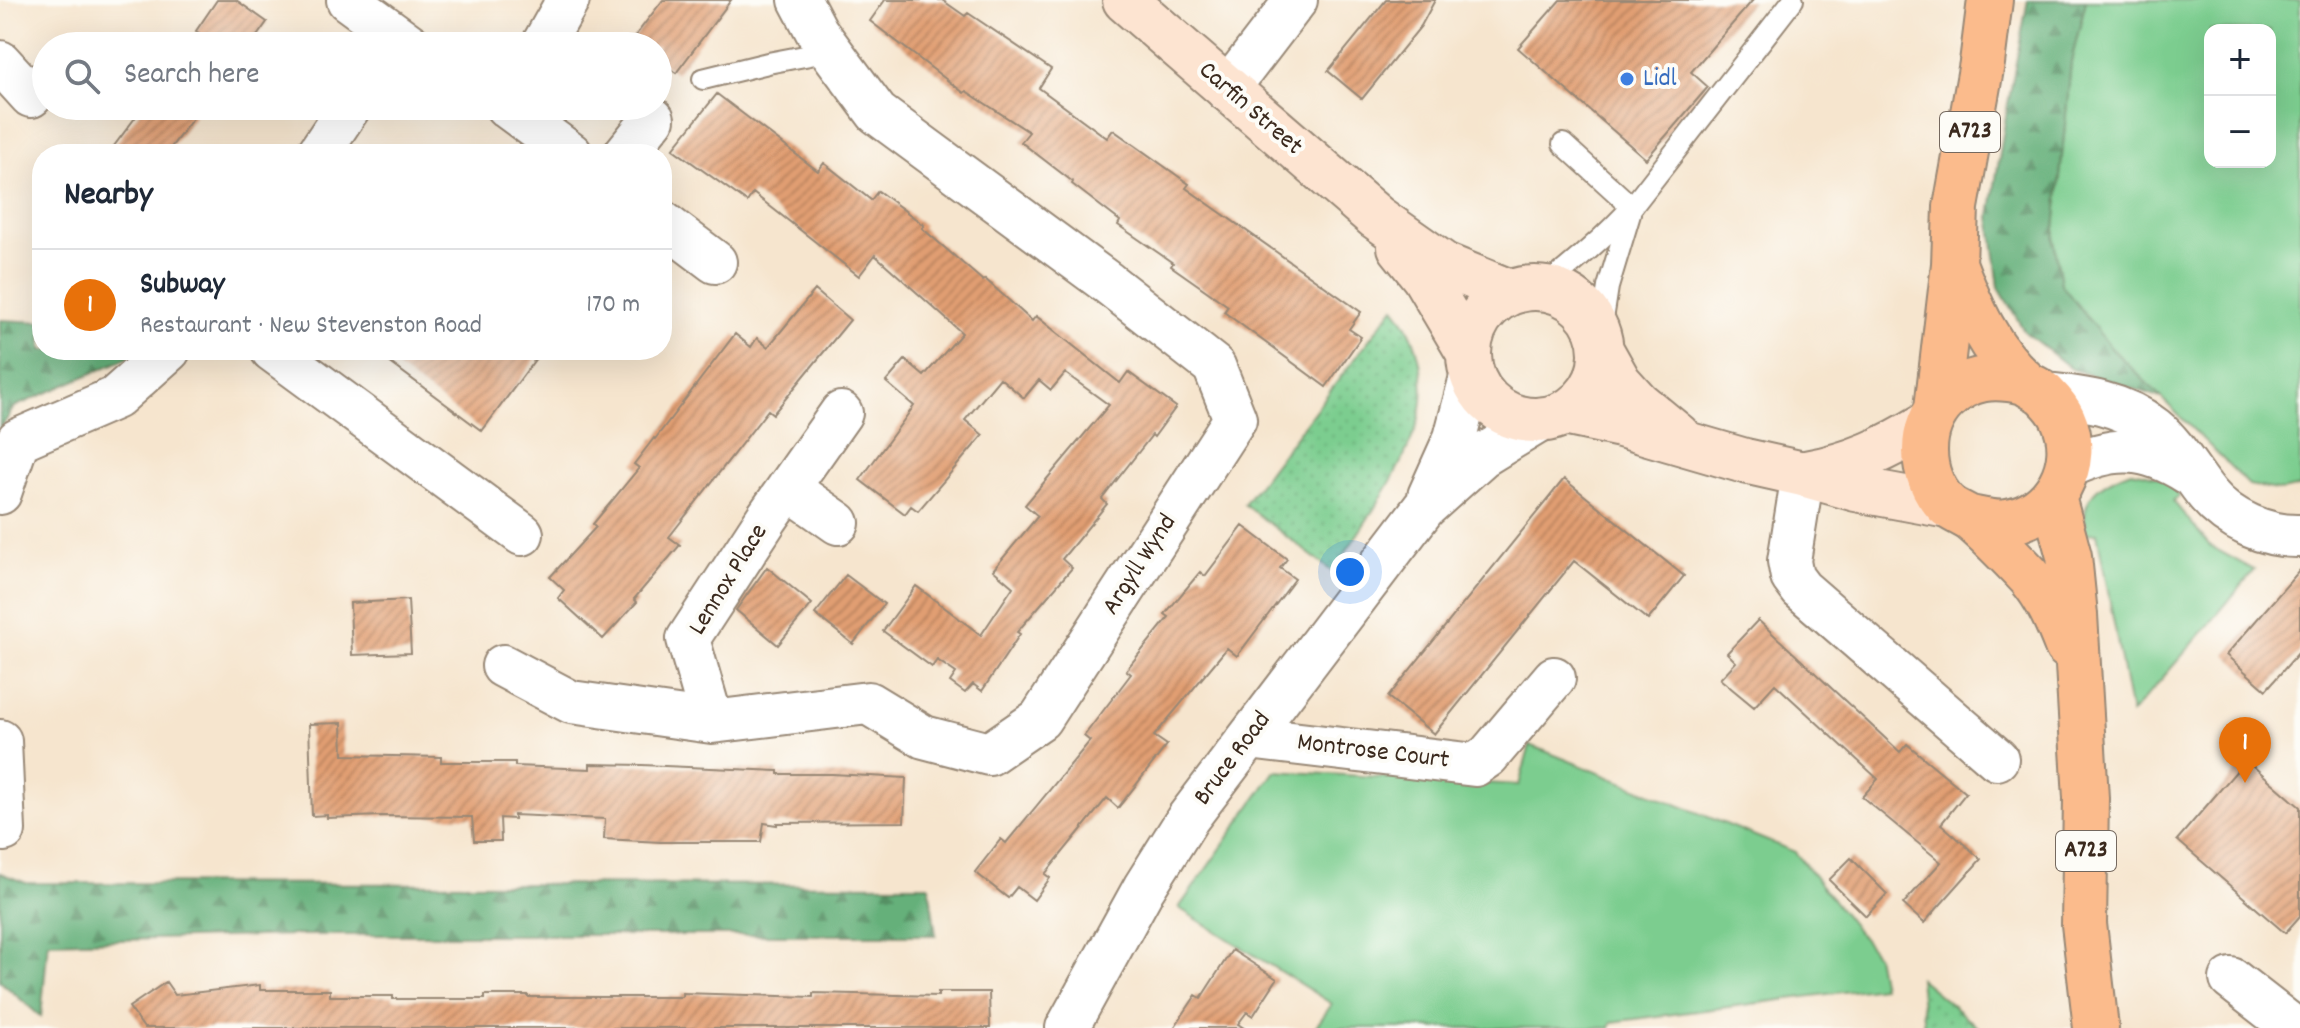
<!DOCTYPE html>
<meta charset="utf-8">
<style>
body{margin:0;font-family:Dekko,sans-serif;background:#f6f6f7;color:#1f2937}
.controls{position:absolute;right:24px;top:24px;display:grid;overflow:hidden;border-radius:16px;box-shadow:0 8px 32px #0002}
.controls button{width:72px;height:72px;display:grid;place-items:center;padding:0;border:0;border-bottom:2px solid #e0e1e3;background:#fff;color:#1f2937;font:40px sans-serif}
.you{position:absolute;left:1350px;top:572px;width:28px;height:28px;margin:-20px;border:6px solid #fff;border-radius:50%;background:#1a73e8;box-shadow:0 0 0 12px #1a73e833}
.badge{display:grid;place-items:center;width:52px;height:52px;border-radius:50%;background:#1a73e8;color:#fff;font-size:26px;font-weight:700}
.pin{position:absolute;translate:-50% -66px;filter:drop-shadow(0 2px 4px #0008)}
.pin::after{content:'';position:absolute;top:42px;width:28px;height:24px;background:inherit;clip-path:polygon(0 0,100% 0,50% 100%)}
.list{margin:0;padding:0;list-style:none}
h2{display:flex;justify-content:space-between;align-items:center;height:104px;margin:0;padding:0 32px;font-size:34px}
h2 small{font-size:26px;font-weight:400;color:#747a83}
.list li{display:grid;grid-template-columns:52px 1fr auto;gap:24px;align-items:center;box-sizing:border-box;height:112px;padding:0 32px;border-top:2px solid #e0e1e3}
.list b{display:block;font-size:30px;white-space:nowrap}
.list p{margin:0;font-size:26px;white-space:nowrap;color:#747a83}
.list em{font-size:26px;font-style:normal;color:#747a83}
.icon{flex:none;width:44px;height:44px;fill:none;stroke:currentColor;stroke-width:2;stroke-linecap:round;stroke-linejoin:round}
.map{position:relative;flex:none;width:2300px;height:1028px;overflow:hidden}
.search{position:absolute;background:#fff;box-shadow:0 8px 32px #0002;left:32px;top:32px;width:640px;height:88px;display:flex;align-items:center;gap:20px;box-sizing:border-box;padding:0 28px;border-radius:44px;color:#747a83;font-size:30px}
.panel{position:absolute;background:#fff;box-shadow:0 8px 32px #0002;left:32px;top:144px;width:640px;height:216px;border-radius:32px}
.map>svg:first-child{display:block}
</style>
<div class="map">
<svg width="2300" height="1028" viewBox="0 0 2300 1028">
<defs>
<pattern id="forest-firs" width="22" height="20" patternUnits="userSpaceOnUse" patternTransform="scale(2)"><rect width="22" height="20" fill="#65b07a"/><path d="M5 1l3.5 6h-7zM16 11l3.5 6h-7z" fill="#548f63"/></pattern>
<pattern id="park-dots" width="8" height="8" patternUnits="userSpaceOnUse" patternTransform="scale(2)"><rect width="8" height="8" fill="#7ccd8f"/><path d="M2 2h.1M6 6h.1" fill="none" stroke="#6cb07b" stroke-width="1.8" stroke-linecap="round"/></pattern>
<pattern id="building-hatch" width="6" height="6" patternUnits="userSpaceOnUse" patternTransform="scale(2)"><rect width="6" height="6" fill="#e19e72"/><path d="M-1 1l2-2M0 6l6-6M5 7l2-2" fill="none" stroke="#b8815d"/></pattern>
</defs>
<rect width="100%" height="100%" fill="#fdfcf7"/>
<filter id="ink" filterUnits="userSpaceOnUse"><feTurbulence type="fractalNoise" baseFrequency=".0125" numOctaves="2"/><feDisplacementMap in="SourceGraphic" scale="16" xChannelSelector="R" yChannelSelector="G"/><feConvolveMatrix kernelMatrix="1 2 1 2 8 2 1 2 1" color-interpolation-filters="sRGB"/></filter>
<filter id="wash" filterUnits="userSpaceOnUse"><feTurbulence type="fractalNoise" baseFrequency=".006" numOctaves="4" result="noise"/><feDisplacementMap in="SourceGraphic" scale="32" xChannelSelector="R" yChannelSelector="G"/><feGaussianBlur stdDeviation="1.8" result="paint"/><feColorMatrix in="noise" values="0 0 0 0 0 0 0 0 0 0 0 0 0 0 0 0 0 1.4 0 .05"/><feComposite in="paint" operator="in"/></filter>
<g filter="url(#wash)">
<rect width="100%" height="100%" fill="#f6e5ce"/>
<path fill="#7ccd8f" stroke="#5c7c56" stroke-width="2" fill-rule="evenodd" d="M2086,0H2300V487L2282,491L2249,485L2111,348L2061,285L2054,240L2071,62ZM2210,30H2270V162H2210Z
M2131,471C2154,475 2164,476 2179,496L2173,501L2210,546L2254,570L2207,627L2131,714L2097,533L2086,534C2079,496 2099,483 2131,471Z
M1530,745L1795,852L1876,955L1882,987L1612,1022L1610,1028H1315L1332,1004L1179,908L1275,771L1519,785Z"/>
<path fill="url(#forest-firs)" stroke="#506d4c" stroke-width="2" d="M2028,0H2086L2071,62L2054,240L2061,284L2111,348L2162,398L2072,369L2025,332L1999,288L1990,216L2007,109Z
M0,320L42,322V350H136L134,355L14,407L0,430Z
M0,873L26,883L929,885L936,935H296L48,942L41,1017L0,981Z"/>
<path fill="url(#park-dots)" stroke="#5c7c56" stroke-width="2" d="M1394,307C1421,339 1430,388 1416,428C1397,480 1362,526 1333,572L1244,504Z
M1919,978L1979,1028H1924Z"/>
<g id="blocks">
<path fill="url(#building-hatch)" d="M217,0H236L267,22L250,46H218L196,31Z
M663,0H731L676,73L658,60V46H640L632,40Z
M885,0H942L965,16L968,13L1051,69L1039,88L1107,138L1113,130L1189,184L1186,188L1361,312L1349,329L1361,337L1326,387L1224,312L1228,306L1171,266L1173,263L1118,225L1120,221L1072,184L1073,182L1021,142L1029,132L966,91L964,93L870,21Z
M1386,0H1435L1421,26L1362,99L1328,71Z
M1560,0H1753L1691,72L1708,87L1646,159L1518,48Z
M717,94L818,171L824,163L871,200L878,191L924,225L922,228L983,281L985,279L1032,321L1036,316L1120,383L1128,372L1176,407L1154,437L1152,435L1102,499L1107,504L1062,559L1072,568L1017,632L1020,634L982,691L973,684L965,693L950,682L956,673L937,660L932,667L883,631L916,586L981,635L1013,587L993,570L1038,516L1025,505L1109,405L1065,373L1051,390L1039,380L1024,398L1000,378L965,420L983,435L918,511L911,506L905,514L860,480L914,406L886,382L905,360L924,376L962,333L875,255L859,276L753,193L747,202L673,149Z
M144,106H202L166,154H108Z
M815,290L850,320L773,414L768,410L669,537L680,545L634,599L637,602L603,639L558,598L564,590L550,577L596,527L593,524L639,468L634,464L654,438L655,439L735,334L751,347L757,338L768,347Z
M373,350H542L482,431Z
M1564,479L1684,576L1648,620L1574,561L1434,734L1388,697Z
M1243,526L1287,559L1280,568L1295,579L1237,656L1227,648L1154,736L1167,745L1118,808L1107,798L1045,874L1050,878L1034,900L1017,887L1008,898L975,872L1001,839L1006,843L1090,741L1084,736L1131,674L1126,670L1169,617L1165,614L1200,572L1205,576Z
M767,567L812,604L778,645L736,610Z
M2300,570V651L2266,690L2226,655Z
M846,575L884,604L853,644L815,614Z
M408,600L411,653L352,655L350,603Z
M1758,620L1900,752L1907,744L1966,793L1941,824L1981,859L1924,923L1903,904L1941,862L1862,797L1878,779L1775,684L1754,707L1720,679L1736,662L1727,653Z
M342,723L343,755L441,757V762H515V766L590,769V764L642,765L778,771V774H832L906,778L904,822L777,823V825L764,823L761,842H661L604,839L605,819L514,815V819L500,818L501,841H474L472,817L382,816L327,818V815L312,816L309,724Z
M2246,760L2300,807V916L2285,933L2177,840Z
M1851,858L1887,894L1866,916L1829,880Z
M1232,950L1277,979L1253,1016L1247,1012L1238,1024L1244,1028H1174L1196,995L1201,998Z
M166,982L175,995L260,985V990H330V996H393V999H485V995H528V997H682V993L813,997V993L938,996V992H989L990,1028H144L129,1007Z"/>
</g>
</g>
<g filter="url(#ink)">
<use href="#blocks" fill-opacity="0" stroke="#988876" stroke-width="2"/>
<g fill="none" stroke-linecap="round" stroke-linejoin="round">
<defs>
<path id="lane" d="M703,79L768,63L831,51
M1563,144L1632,207
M1543,288C1575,262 1605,237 1632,207L1793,0
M1600,339L1608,287L1630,214"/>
<path id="street" d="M348,0L411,46
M542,46L568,0
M0,62L31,96
M1227,90L1296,0
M506,106L571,154
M318,154L350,106
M625,154L653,119
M662,222L715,262
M272,350L522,534
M2044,394C2083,398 2122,403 2154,428C2176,446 2190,473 2208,495C2230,521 2266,537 2300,536
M2068,467C2114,445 2145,446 2188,473
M1803,474L1789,561L1792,577L1801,589L1997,759
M788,488L838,523
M0,493L18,440L115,398L169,350
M1429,496L1455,438L1472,373
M503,666L571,702L712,722L868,703L924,737L989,754L1040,719L1235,419L1214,366L1108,283L877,113L817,32L800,0
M712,722L688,639L767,518L841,413
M1249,738L1475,765L1488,756L1554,678
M0,741L4,830
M2231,979L2294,1028
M1067,1028L1144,888L1188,818L1424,508L1482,456L1541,420"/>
<path id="secondary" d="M1125,0L1376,217L1444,265L1510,292
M1400,247L1424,277L1469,353
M1469 354a66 66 0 1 1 132 0a66 66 0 1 1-132 0Z
M1601,350L1619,382L1638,403L1678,436
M1564,413L1621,425L1745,461L1803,474L1856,489L1948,506
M1806,473C1853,465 1888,448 1929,423"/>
<path id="primary" d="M1955,266C1971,308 1989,350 2024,381C2030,387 2039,389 2045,395C2051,401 2060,412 2063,419C2083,463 2054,516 2007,522C1996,524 1981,520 1970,518
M2025,382C1994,375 1970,376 1946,399C1917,428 1919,475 1946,504C1953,511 1964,514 1972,520C1992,537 2011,557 2029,576C2047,597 2057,620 2067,646
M1937,408L1954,264L1956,207L1982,63L1990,0
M2053,497L2069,556L2075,615L2086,798L2084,924L2096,1028"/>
</defs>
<use href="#lane" stroke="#988876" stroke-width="24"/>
<use href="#street" stroke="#988876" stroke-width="46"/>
<use href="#secondary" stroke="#988876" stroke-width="48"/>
<use href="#primary" stroke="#988876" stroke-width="48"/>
<use href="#lane" stroke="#fff" stroke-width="20"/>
<use href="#street" stroke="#fff" stroke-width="42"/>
<use href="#secondary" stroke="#fde4d1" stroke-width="44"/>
<use href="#primary" stroke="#fbbb8c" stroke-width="44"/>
</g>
</g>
<circle fill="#3f7fe0" stroke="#fdfcf7" stroke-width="3" cx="1627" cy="79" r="8"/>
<g text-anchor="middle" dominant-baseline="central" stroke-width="8" stroke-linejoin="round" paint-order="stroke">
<g fill="#fdfcf7" stroke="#75695f" stroke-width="2">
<rect x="1940" y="112" width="60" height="40" rx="6"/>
<rect x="2056" y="831" width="60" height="40" rx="6"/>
</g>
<g font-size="24" font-weight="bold" fill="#3b2a1e">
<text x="1970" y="132">A723</text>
<text x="2086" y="851">A723</text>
</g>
<g font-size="26" fill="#366cbe" stroke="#fdfcf7" text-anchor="start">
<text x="1643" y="79">Lidl</text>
</g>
<g font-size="26" fill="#3b2a1e" stroke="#fdfcf7">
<text transform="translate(1250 109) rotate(41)">Carfin Street</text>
<text transform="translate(1140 565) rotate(-57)">Argyll Wynd</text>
<text transform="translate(729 580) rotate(-58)">Lennox Place</text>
<text transform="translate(1373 752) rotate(7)">Montrose Court</text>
<text transform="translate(1233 759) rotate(-53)">Bruce Road</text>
</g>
</g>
</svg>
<div class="controls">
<button>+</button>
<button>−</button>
</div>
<div class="you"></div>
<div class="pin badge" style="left:2245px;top:783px;background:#e8710a">1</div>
<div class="search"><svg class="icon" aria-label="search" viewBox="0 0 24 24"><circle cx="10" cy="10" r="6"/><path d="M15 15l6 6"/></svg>Search here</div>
<section class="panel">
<h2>Nearby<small></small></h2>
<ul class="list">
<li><span class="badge" style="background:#e8710a">1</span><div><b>Subway</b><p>Restaurant · New Stevenston Road</p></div><em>170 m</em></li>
</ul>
</section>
</div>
